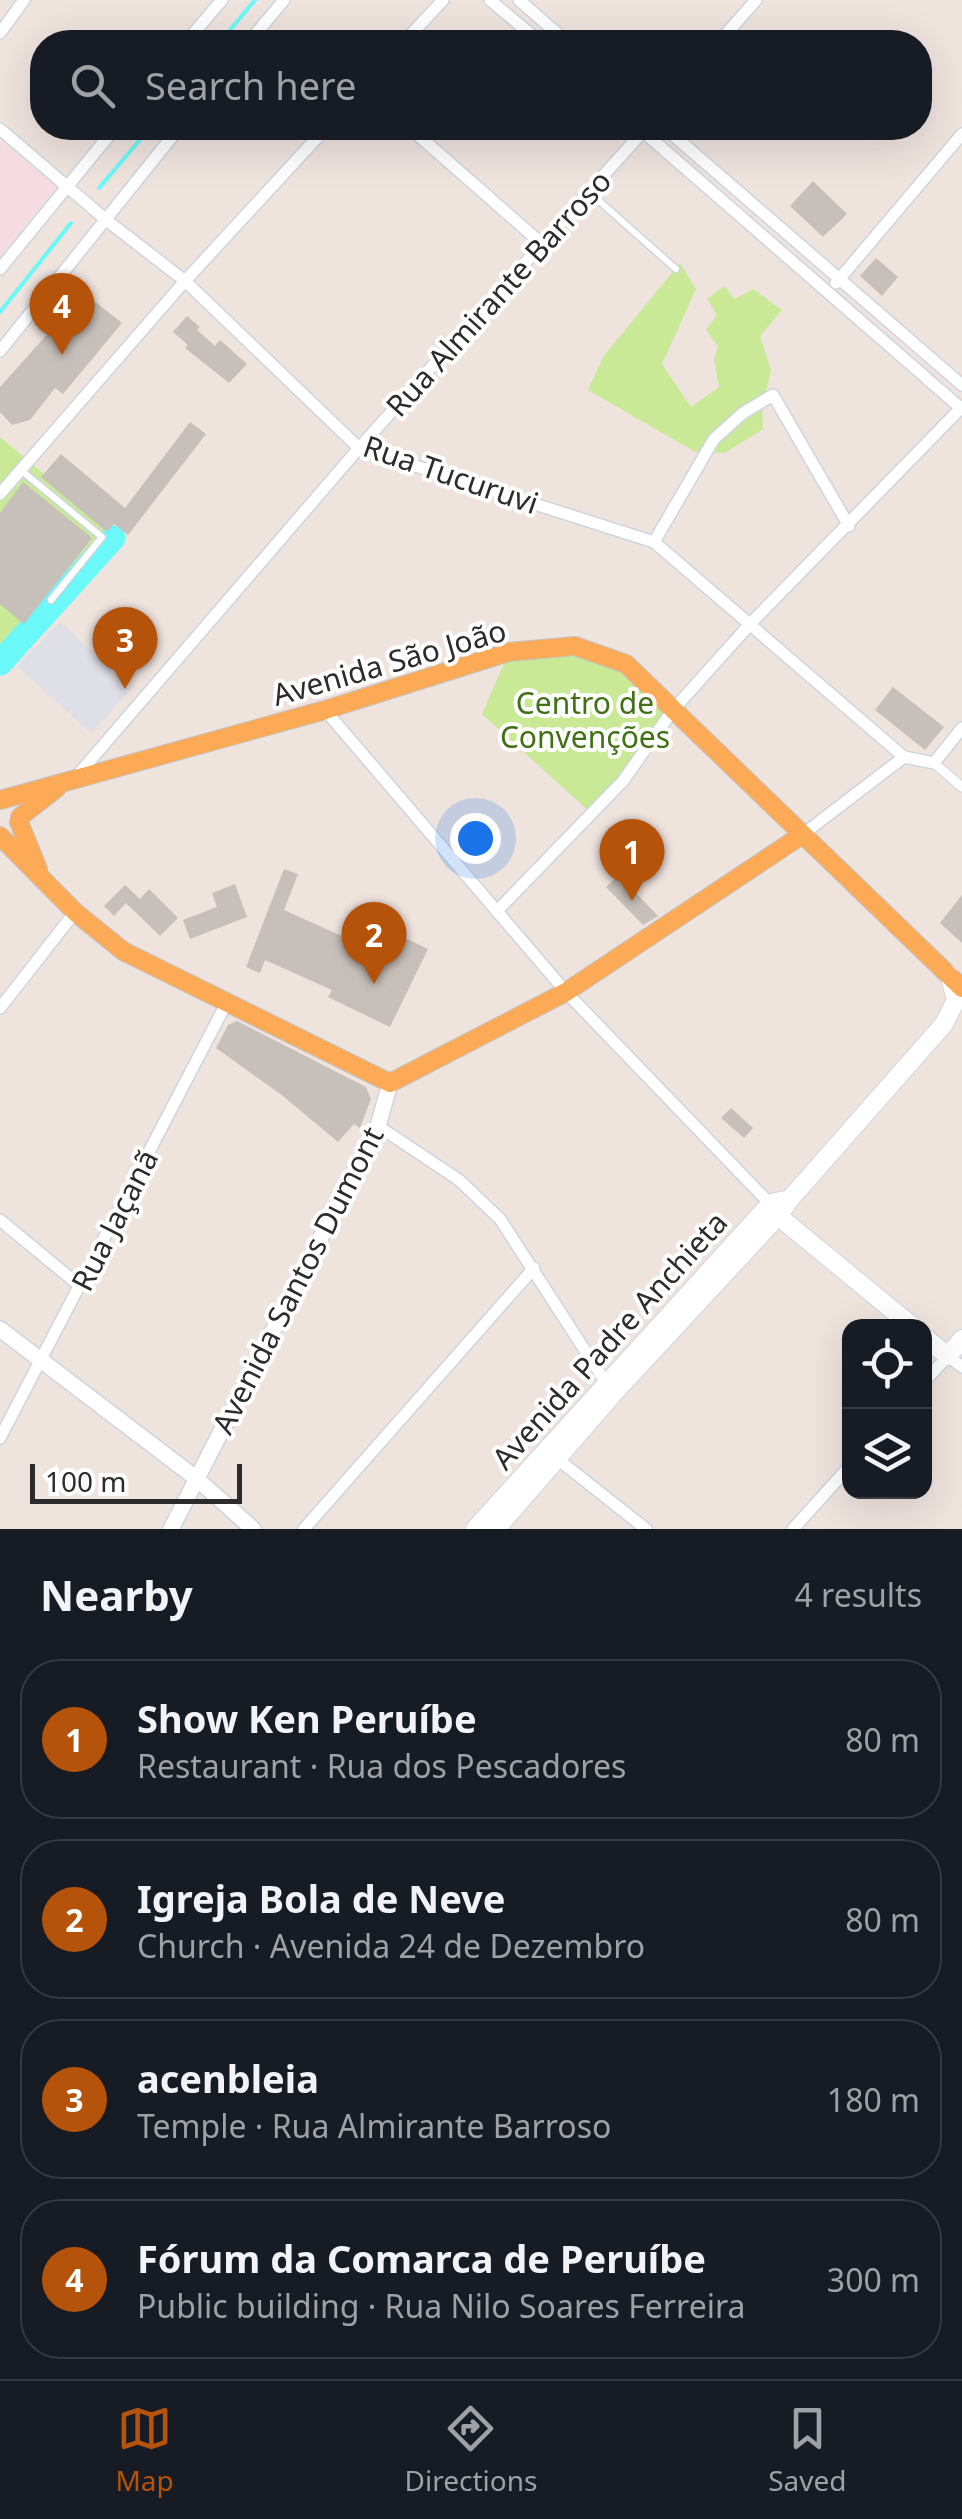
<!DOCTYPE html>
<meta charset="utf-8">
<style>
body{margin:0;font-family:"Noto Sans",sans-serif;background:#20242c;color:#f1f3f6}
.controls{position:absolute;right:30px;bottom:30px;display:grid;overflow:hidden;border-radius:20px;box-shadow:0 10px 40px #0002}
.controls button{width:90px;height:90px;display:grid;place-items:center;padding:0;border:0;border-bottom:2px solid #363941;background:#171b24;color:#f1f3f6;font:50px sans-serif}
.scale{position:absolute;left:30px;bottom:25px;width:212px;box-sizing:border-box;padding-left:10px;border:5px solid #2c2c2c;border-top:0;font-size:28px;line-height:35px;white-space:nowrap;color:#2c2c2c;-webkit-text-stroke:8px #fff;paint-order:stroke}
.you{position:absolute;left:475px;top:838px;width:35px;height:35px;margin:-25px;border:8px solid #fff;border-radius:50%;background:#1a73e8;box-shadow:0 0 0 15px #1a73e833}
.badge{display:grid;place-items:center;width:65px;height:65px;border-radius:50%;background:#b45309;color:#fff;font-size:32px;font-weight:700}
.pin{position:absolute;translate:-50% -82px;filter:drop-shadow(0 2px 5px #0008)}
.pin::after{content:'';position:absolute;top:52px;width:35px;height:30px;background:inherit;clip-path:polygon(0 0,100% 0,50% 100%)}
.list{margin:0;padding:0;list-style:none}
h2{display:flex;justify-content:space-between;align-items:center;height:130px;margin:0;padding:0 40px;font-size:42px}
h2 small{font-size:32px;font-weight:400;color:#9ea1a6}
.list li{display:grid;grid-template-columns:65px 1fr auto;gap:30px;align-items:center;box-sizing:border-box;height:160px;margin:0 20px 20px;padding:0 20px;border:2px solid #363941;border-radius:40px}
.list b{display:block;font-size:38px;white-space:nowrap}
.list p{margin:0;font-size:32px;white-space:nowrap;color:#9ea1a6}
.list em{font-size:32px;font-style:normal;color:#9ea1a6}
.icon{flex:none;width:55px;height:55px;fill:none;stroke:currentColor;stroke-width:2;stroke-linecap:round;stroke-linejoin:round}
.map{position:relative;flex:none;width:962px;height:1529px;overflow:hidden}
.search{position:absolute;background:#171b24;box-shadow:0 10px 40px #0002;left:30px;right:30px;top:30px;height:110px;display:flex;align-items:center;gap:25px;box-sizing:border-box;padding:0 35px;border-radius:40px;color:#9ea1a6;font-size:38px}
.sheet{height:850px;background:#171b24}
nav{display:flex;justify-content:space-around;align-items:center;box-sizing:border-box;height:140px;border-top:2px solid #363941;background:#171b24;font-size:28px;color:#9ea1a6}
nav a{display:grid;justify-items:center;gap:5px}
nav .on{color:#b45309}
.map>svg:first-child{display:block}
</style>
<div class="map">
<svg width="962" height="1529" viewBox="0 0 962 1529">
<rect width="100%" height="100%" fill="#efe3de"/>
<path fill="#dfdfe7" d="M60,622L131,689L91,733L17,666Z"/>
<path fill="#f6dbe3" d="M0,142L57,187L0,255Z"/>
<path fill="#c9e997" d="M680,263L696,289L662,364L691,407L719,387L714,359L718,346L706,330L717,315L707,299L724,286L735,299L753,289L782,310L760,336L771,370L762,409L763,429L725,453L695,452L588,390L603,357Z
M0,437L122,540L0,668Z
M575,646L626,664L673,710L592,814L482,714L509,652Z"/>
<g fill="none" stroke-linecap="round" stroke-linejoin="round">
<path stroke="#6af8f8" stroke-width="4" d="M220,42L255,0
M99,188L150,128
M0,312L71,223"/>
<path stroke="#6af8f8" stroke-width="25" d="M0,663L113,538"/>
</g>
<path fill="#c7bfb9" d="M813,181L847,214L823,237L790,206Z
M876,258L898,277L882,296L860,276Z
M84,293L122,323L63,394L55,388L30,420L12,425L0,412V387Z
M187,316L200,327L197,330L215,346L220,340L247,364L229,383L185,348L188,345L173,332Z
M190,422L206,434L128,535L114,524L107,532L41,477L61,454L125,508Z
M23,482L92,538L24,624L0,604V513Z
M893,687L944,727L925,750L875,710Z
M284,869L298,874L284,910L355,942L366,919L428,949L390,1027L328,997L332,990L265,960L260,973L246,967Z
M619,875L658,916L643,925L606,887Z
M235,884L247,917L190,939L183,920L217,907L212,893Z
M125,885L140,899L149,889L178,918L160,936L126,903L114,916L104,906Z
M962,895V943L940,923Z
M237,1021L366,1087L371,1099L360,1128L354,1124L338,1142L283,1096L216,1048L228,1025Z
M731,1108L753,1128L744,1138L721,1118Z"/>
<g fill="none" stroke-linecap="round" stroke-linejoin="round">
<defs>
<path id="service" d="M589,192L676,269
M22,471L102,537L51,600"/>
<path id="pedestrian" d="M934,763L962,787"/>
<path id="minor" d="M490,0L540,42
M519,0L567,42
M0,33L24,0
M186,42L222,0
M249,42L284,0
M404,42L443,0
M719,42L756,0
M410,128L542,244
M639,128L962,409
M665,128L962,385
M0,129L105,219L185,281L359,448L654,542L904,757L934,763L962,728
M0,269L115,128
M836,283L962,134
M0,351L179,128
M0,494L185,281L326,128
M654,542L714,439L743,413L773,395L849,526
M325,710L566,992L774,1208
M76,777L359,448L646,128
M802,835L904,757
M498,910L623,781L673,710L751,623L962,407
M0,1008L75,912
M378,1126L459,1180L500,1219L608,1386
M0,1220L80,1286
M924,1382L948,1356L962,1367
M0,1438L227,1002
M555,1457L646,1529
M304,1529L534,1268
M793,1529L850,1466"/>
<path id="tertiary" d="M0,1329L197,1479L253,1529
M171,1529L378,1126L390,1083"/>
<path id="secondary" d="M778,1216L912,1326
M924,1337L948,1356L962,1339
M475,1529L771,1203L790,1199
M496,1529L613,1394L778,1216L790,1199L944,1024L956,1000L949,974"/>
<path id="primary" d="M0,800L325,710L509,652L575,646L626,664L962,988
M20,817L57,788
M19,822L38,869
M0,836L75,912L123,951L390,1083L566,992L802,835"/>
</defs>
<use href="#service" stroke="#ccd5df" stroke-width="9"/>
<use href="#pedestrian" stroke="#ccd5df" stroke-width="11"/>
<use href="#minor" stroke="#ccd5df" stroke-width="14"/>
<use href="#tertiary" stroke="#ccd5df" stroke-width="18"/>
<use href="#secondary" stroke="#ccd5df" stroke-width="20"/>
<use href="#primary" stroke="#c4c4c4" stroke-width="20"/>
<use href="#service" stroke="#fff" stroke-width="6"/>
<use href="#pedestrian" stroke="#fff" stroke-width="9"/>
<use href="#minor" stroke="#fff" stroke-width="11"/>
<use href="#tertiary" stroke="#fff" stroke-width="15"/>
<use href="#secondary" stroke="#fff" stroke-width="18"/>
<use href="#primary" stroke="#fcaa56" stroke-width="18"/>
</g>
<g text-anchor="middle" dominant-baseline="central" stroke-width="8" stroke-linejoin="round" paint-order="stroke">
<g font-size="30" fill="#2c2c2c" stroke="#fff">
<text transform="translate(498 293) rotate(-48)">Rua Almirante Barroso</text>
<text transform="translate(451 474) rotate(19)">Rua Tucuruvi</text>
<text transform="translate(389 662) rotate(-16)">Avenida São João</text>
<text transform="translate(114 1220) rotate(-63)">Rua Jaçanã</text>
<text transform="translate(297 1280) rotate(-63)">Avenida Santos Dumont</text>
<text transform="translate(609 1340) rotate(-48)">Avenida Padre Anchieta</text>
</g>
<g font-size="30" fill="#407115" stroke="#fff">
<text x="585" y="702">Centro de<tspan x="585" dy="34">Convenções</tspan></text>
</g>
</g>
</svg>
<div class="controls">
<button><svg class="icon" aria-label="locate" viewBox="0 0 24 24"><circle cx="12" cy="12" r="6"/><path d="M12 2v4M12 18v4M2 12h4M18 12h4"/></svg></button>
<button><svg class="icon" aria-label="layers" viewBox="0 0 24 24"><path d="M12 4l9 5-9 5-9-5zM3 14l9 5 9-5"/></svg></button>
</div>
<div class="scale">100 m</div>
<div class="you"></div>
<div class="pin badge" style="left:632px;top:901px">1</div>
<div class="pin badge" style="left:374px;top:984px">2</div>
<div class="pin badge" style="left:125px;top:689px">3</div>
<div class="pin badge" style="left:62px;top:355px">4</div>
<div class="search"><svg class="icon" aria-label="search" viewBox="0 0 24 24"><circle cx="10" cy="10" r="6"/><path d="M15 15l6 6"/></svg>Search here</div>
</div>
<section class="sheet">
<h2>Nearby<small>4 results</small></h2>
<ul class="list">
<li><span class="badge">1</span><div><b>Show Ken Peruíbe</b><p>Restaurant · Rua dos Pescadores</p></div><em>80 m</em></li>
<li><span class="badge">2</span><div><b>Igreja Bola de Neve</b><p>Church · Avenida 24 de Dezembro</p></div><em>80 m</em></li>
<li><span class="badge">3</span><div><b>acenbleia</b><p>Temple · Rua Almirante Barroso</p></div><em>180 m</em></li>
<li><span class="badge">4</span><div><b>Fórum da Comarca de Peruíbe</b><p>Public building · Rua Nilo Soares Ferreira</p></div><em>300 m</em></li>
</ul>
</section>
<nav>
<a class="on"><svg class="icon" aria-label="map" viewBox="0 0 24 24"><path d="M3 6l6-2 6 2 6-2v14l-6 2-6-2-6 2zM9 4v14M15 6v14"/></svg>Map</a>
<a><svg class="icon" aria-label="directions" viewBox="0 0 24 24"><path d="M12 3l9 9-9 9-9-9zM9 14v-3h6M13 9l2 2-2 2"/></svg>Directions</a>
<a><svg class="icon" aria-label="saved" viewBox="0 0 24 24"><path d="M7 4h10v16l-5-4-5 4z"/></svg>Saved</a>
</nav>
